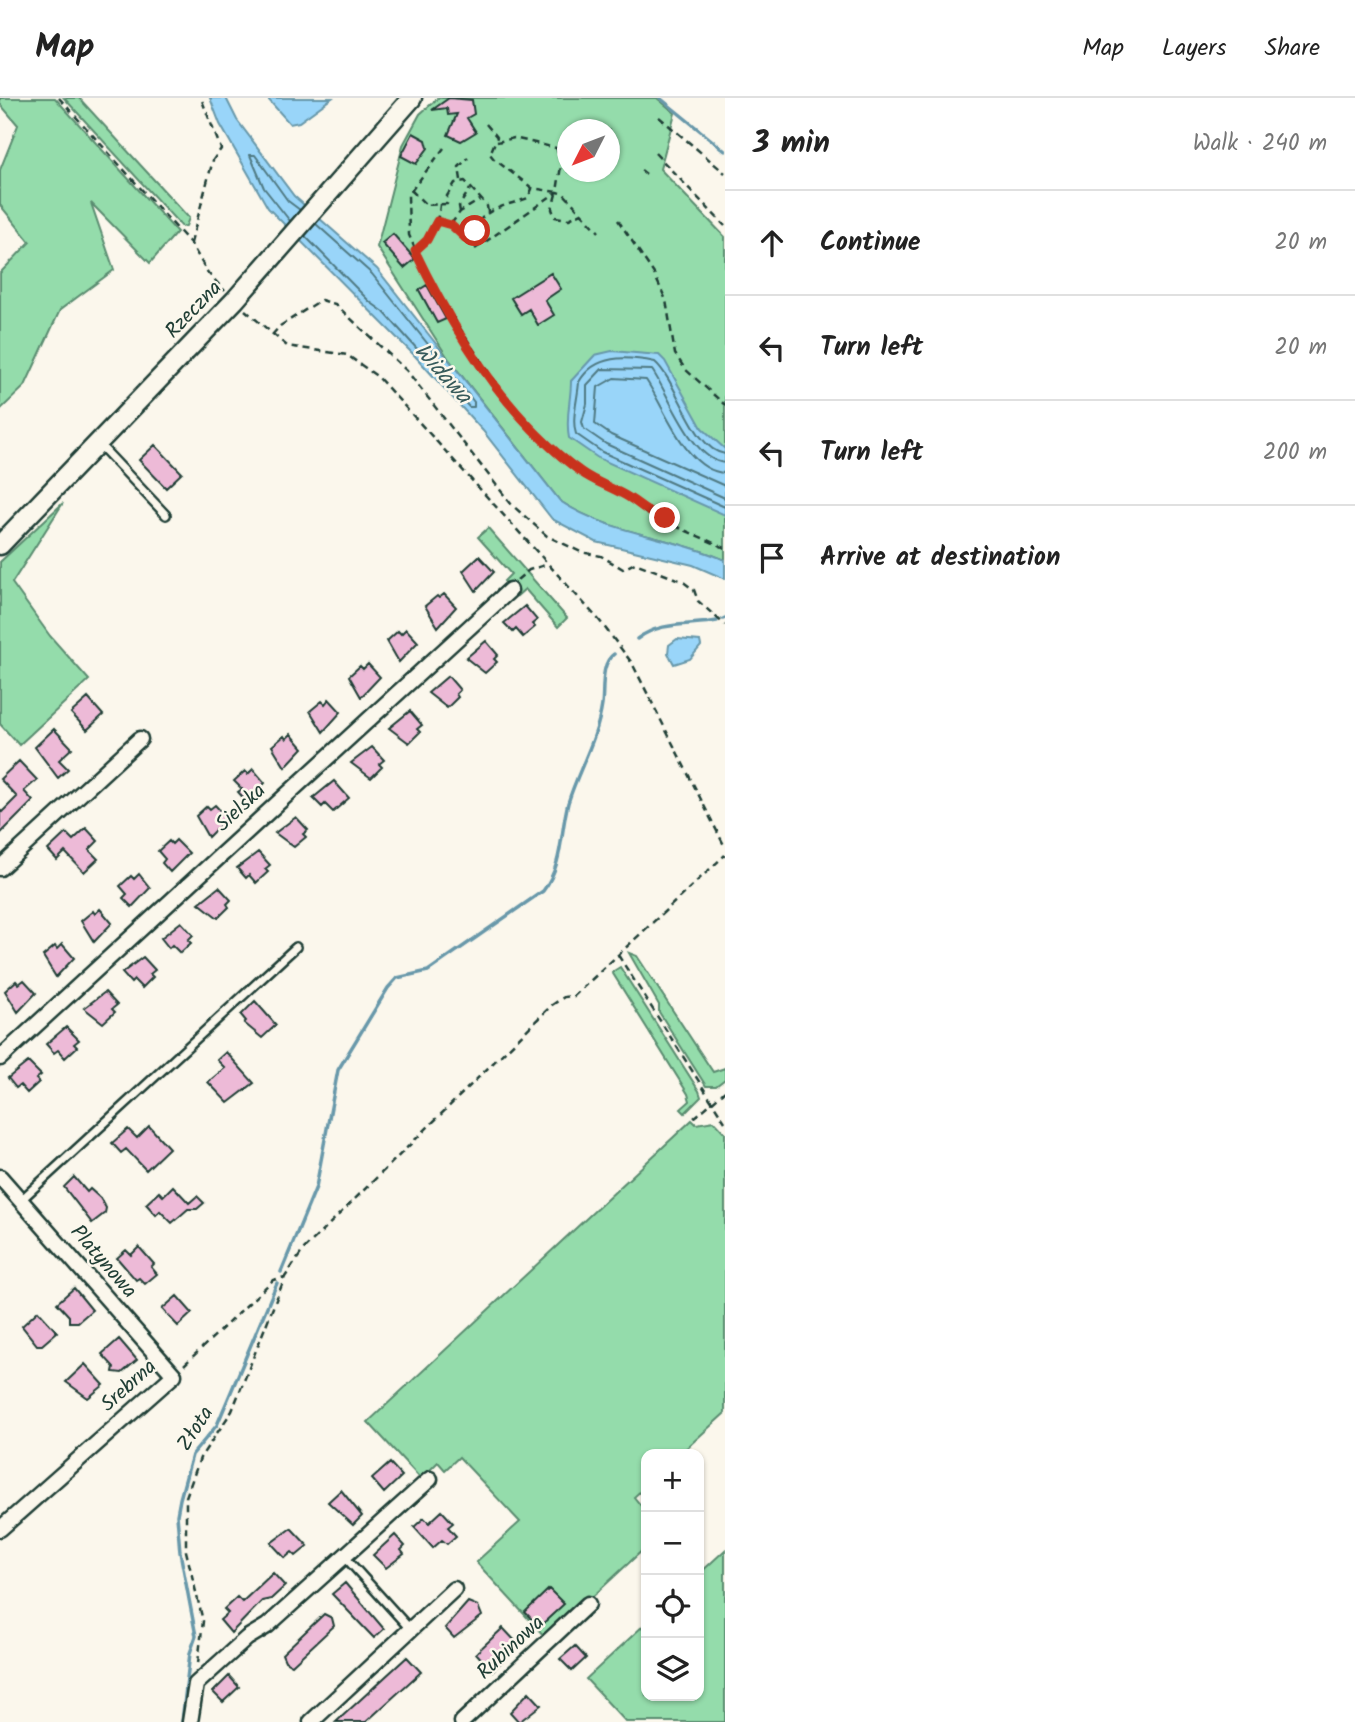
<!DOCTYPE html>
<meta charset="utf-8">
<style>
body{margin:0;font-family:Kalam,sans-serif;background:#f2f2f2;color:#222}
.controls{position:absolute;right:21px;bottom:21px;display:grid;overflow:hidden;border-radius:14px;box-shadow:0 2px 5px #0004}
.controls button{width:63px;height:63px;display:grid;place-items:center;padding:0;border:0;border-bottom:2px solid #e0e0e0;background:#fff;color:#222;font:35px sans-serif}
.compass{position:absolute;left:557px;top:21px;width:63px;height:63px;border-radius:50%;background:#fff;box-shadow:0 2px 5px #0004;rotate:228deg}
.stop{position:absolute;width:21px;height:21px;margin:-16px;border:5px solid #c8321e;border-radius:50%;background:#fff}
.stop.end{background:#c8321e;border-color:#fff;box-shadow:0 2px 7px #0008}
.list{margin:0;padding:0;list-style:none}
h2{display:flex;justify-content:space-between;align-items:center;height:91px;margin:0;padding:0 28px;font-size:30px}
h2 small{font-size:23px;font-weight:400;color:#767676}
.list li{display:grid;grid-template-columns:46px 1fr auto;gap:21px;align-items:center;box-sizing:border-box;height:105px;padding:0 28px;border-top:2px solid #e0e0e0}
.list b{display:block;font-size:26px;white-space:nowrap}
.list em{font-size:23px;font-style:normal;color:#767676}
.icon{flex:none;width:38px;height:38px;fill:none;stroke:currentColor;stroke-width:2;stroke-linecap:round;stroke-linejoin:round}
.map{position:relative;flex:none;width:725px;height:1624px;overflow:hidden}
header{display:flex;align-items:center;gap:42px;box-sizing:border-box;height:98px;padding:0 35px;background:#fff;border-bottom:2px solid #e0e0e0}
header strong{font-size:33px}
nav{display:flex;gap:38px;margin-inline-start:auto;font-size:24px}
main{display:flex}
aside{flex:1;background:#fff}
.map>svg:first-child{display:block}
</style>
<header>
<strong>Map</strong>
<nav><a>Map</a><a>Layers</a><a>Share</a></nav>
</header>
<main>
<div class="map">
<svg width="725" height="1624" viewBox="0 0 725 1624">
<rect width="100%" height="100%" fill="#fbf7ec"/>
<filter id="ink" filterUnits="userSpaceOnUse"><feTurbulence type="fractalNoise" baseFrequency=".0143" numOctaves="2"/><feDisplacementMap in="SourceGraphic" scale="14" xChannelSelector="R" yChannelSelector="G"/><feConvolveMatrix kernelMatrix="1 2 1 2 8 2 1 2 1" color-interpolation-filters="sRGB"/></filter>
<g filter="url(#ink)">
<path fill="#94dcab" stroke="#5a8c70" stroke-width="2" fill-rule="evenodd" d="M0,0H55L177,134L150,165L91,105L114,172L60,212L25,288L0,312V175L30,144L0,107V72L18,27L0,6Z
M64,0H79L189,120L186,128L182,129Z
M438,0H657L675,15L660,71L725,139V462C672,438 609,436 560,403L448,260L377,149L403,47L420,16ZM568,32H610V74H568Z
M63,405L12,485L50,538L89,582L19,647L0,626V464Z
M488,430L567,520L558,529L525,491L517,498L504,483L511,476L478,439Z
M629,855L637,858L713,974L725,970V981L716,988H706L659,914V907Z
M620,869L699,993L701,999L685,1015L681,1011L690,1003L688,996L612,874Z
M692,1022L696,1026L714,1023L725,1035V1315L680,1356H646V1388L634,1399L646,1414V1449L547,1541L476,1464L520,1424L459,1359L445,1372L438,1364L421,1381L368,1324Z
M725,1452V1624H626L586,1581L646,1525V1598H699V1476Z"/>
<path fill="#99d5f9" stroke="#6898aa" stroke-width="2" d="M210,0H226L237,22L294,98L377,171L560,403C609,436 672,438 725,462V481L693,467L596,444L552,421L483,333L415,258L268,110L220,26Z
M267,0H332L299,24L290,26Z
M612,253L659,257L665,263L702,330L725,351V417L598,360L569,340C565,320 571,303 571,283L595,257Z
M677,541L700,543L701,548L690,561L674,566L668,555L669,547Z"/>
<g fill="none" stroke-linecap="round" stroke-linejoin="round">
<path stroke="#507a83" stroke-width="2" d="M290,123L264,90L250,57H255L288,103L300,112
M305,138L370,204L384,214L469,309H474V304L372,176L316,126
M725,356C693,352 678,284 655,264C626,258 595,256 579,284C578,301 571,321 576,336L602,354L725,409
M725,365C692,363 669,296 652,272L602,271L587,287V306L582,324L584,331L606,346L725,400
M725,375C686,374 665,310 646,282L614,280L598,289L595,326L611,337L725,388"/>
<path stroke="#6898aa" stroke-width="3.5" d="M660,0L725,53
M723,521L725,520
M637,541C660,523 690,528 717,523
M281,1174L316,1089L338,972L388,890L397,880L428,873L543,793C563,767 560,736 568,705C578,672 597,642 602,607C604,592 600,565 614,556
M182,1624L190,1555L196,1538L180,1454L177,1417L180,1401L192,1357L217,1327L277,1185"/>
</g>
<path fill="#edbad7" stroke="#1f3d34" stroke-width="2" d="M449,0L472,2L474,16L467,20L476,34L461,43L448,37L457,16L448,17L447,10L432,12Z
M413,35L426,42L428,50L416,66L401,58Z
M393,136L415,161L404,170L382,145Z
M551,175L561,191L545,202L554,217L538,227L529,211L521,216L511,200Z
M427,187L446,221L437,225L419,192Z
M155,347L182,375L166,390L139,362Z
M479,458L494,474L476,493L463,473Z
M444,496L456,509L438,529L425,508L437,498L439,500Z
M525,508L537,522L532,526L535,529L523,539L516,531L513,534L504,525Z
M406,531L418,544L399,564L387,543L398,533L401,536Z
M486,543L498,557L494,561L497,564L485,575L466,560Z
M368,566L380,579L361,599L349,578L360,568L363,571Z
M448,578L460,592L456,596L458,599L447,610L428,595Z
M88,600L103,617L87,632L71,615Z
M329,601L341,614L323,634L310,613L322,603L325,606Z
M410,613L422,627L417,631L420,634L409,645L389,630Z
M54,631L72,650L59,662L68,671L58,680L35,649Z
M291,636L303,650L285,669L272,648L284,638L286,641Z
M372,649L384,662L379,666L382,669L371,680L351,665Z
M19,663L37,682L24,693L33,703L0,736V712L2,714L17,699L0,681Z
M253,671L265,685L247,704L238,694L242,691L234,683L245,673L248,676Z
M334,683L349,700L333,714L325,706L322,709L313,700Z
M215,707L227,720L208,739L196,718L207,708L210,711Z
M296,719L308,732L303,736L306,739L294,749L275,735Z
M86,730L98,743L89,752L98,761L84,774L65,754L57,762L48,752L66,735L73,742Z
M176,742L189,755L170,774L162,765L165,761L158,753L169,743L172,746Z
M258,754L270,767L265,771L268,774L256,785L249,777L246,780L237,770Z
M139,776L150,790L132,809L123,800L127,796L120,788L131,778L134,781Z
M219,789L231,802L227,806L229,809L218,820L199,805Z
M100,811L112,825L94,844L81,823L93,813L95,816Z
M181,824L193,837L188,842L191,845L180,855L172,847L169,850L161,840Z
M62,846L74,860L56,879L43,858L55,848L57,851Z
M143,859L155,872L150,876L153,879L142,890L134,882L131,885L122,875Z
M24,882L36,895L18,914L5,893L16,883L19,886Z
M105,894L117,907L112,911L115,914L103,925L84,910Z
M255,903L276,927L262,940L244,925L246,923L241,917Z
M66,929L79,942L74,946L77,949L65,960L58,952L54,955L46,946Z
M226,954L254,985L228,1005L208,984L225,970L217,962Z
M28,964L41,977L36,981L39,984L27,995L20,987L16,990L8,980Z
M149,1028L169,1050L146,1072L126,1051L121,1055L112,1045L128,1031L137,1040Z
M74,1079L87,1094L90,1091L100,1100L106,1110L105,1115L92,1125L64,1089Z
M173,1088L189,1105L197,1098L204,1105L197,1111H188L172,1125L160,1113L156,1117L146,1106L159,1094L163,1098Z
M139,1149L154,1166L151,1169L157,1176L145,1186L139,1180L136,1182L117,1160L126,1152L131,1157Z
M74,1190L92,1212L78,1224H69V1218L57,1205Z
M177,1198L192,1215L178,1228L162,1211Z
M38,1213L57,1234L42,1247H37L22,1228Z
M119,1241L137,1262L122,1275L113,1274L114,1269L102,1256Z
M85,1266L104,1287L88,1300L66,1284Z
M390,1365L402,1378L384,1395L372,1381Z
M341,1392L362,1418L353,1427L328,1404Z
M442,1413L453,1425L448,1429L456,1438L447,1446L442,1442L433,1450L414,1429L424,1420L429,1425Z
M291,1430L308,1448L296,1458L292,1454L285,1460L271,1445Z
M395,1437L405,1448L401,1452L404,1456L386,1470L373,1457Z
M273,1475L285,1488L271,1501L262,1503L231,1535L220,1522L228,1515L224,1511L237,1499L242,1504Z
M345,1485L384,1531L374,1540L332,1496Z
M549,1491L564,1506L539,1529L525,1514Z
M468,1504L478,1508L482,1518L454,1540L445,1530Z
M324,1516L332,1520L334,1528L292,1567L285,1563L282,1556Z
M503,1530L519,1547L492,1573L476,1555Z
M575,1548L586,1560L572,1573L560,1561Z
M407,1559L421,1574L366,1624H336Z
M229,1578L239,1589L223,1604L213,1594Z
M529,1594L541,1607L519,1624L510,1614Z"/>
<g fill="none" stroke-linecap="round" stroke-linejoin="round">
<defs>
<path id="service" d="M99,346L166,417
M21,1102L296,849
M344,1458L410,1531"/>
<path id="minor" d="M0,770L140,641
M0,960L510,492
M0,1079L174,1277L0,1431
M190,1624L196,1586L247,1540L267,1528L430,1381
M311,1624L454,1491
M462,1624L588,1506"/>
<path id="tertiary" d="M0,447L235,202L412,0"/>
</defs>
<use href="#service" stroke="#1f3d34" stroke-width="12"/>
<use href="#minor" stroke="#1f3d34" stroke-width="19"/>
<use href="#tertiary" stroke="#1f3d34" stroke-width="23"/>
<path stroke="#1f3d34" stroke-width="2.5" stroke-dasharray="7 5" stroke-linecap="butt" d="M59,0L191,146L208,175L225,193
M659,19L725,75
M486,26L497,39L490,56L494,61L532,90L557,94L562,61L556,50L514,40L497,44
M444,50L408,97L409,137L428,181L503,298L547,346L583,376L631,401L646,415L725,450
M655,55L725,128
M641,72L646,76
M461,82L459,69L468,60
M411,92L426,107L447,106V98L455,85L465,83L487,108L488,114
M556,96L552,111L555,119L569,121L582,115
M460,114L459,108L470,91
M618,122L654,176L666,202L675,256L685,271L725,307
M437,123L451,127L465,140L474,134
M451,126L460,114L480,102
M191,145L213,62L221,51L201,0
M483,145L475,133C479,111 509,107 528,100L532,91
M475,151L557,94L564,96L599,134
M415,153C429,143 439,124 440,106
M245,212L287,248L347,257L378,279L599,522L632,565L725,749
M272,237L280,228L321,202L335,206L407,273L512,407L547,438L581,454L601,458L623,471L635,465L682,483L694,492L698,503L725,527
M517,482L529,472L548,466
M618,857L725,1024
M694,1020L725,993
M184,1267L273,1182L285,1179
M198,1565L203,1523L186,1453V1399L200,1360L232,1313L285,1179L304,1151L552,907L564,899L574,898L725,757"/>
<use href="#service" stroke="#fbf7ec" stroke-width="7"/>
<use href="#minor" stroke="#fbf7ec" stroke-width="14"/>
<use href="#tertiary" stroke="#fbf7ec" stroke-width="18"/>
</g>
</g>
<g fill="none" stroke-linecap="round" stroke-linejoin="round" filter="url(#ink)">
<path stroke="#c8321e" stroke-width="9" d="M475,133L465,140L451,127L437,123L427,142L415,153C454,235 507,320 581,374C595,384 613,390 628,399C643,408 647,415 665,420"/>
</g>
<g text-anchor="middle" dominant-baseline="central" stroke-width="5" stroke-linejoin="round" paint-order="stroke">
<g font-size="21" fill="#1f3d34" stroke="#fbf7ec">
<text transform="translate(194 212) rotate(-46)">Rzeczna</text>
<text transform="translate(241 710) rotate(-43)">Sielska</text>
<text transform="translate(103 1164) rotate(49)">Platynowa</text>
<text transform="translate(129 1288) rotate(-42)">Srebrna</text>
<text transform="translate(196 1331) rotate(-57)">Złota</text>
<text transform="translate(511 1550) rotate(-43)">Rubinowa</text>
</g>
<g font-size="23" font-style="italic" fill="#375b5b" stroke="#fbf7ec">
<text transform="translate(442 276) rotate(48)">Widawa</text>
</g>
</g>
</svg>
<div class="controls">
<button>+</button>
<button>−</button>
<button><svg class="icon" aria-label="locate" viewBox="0 0 24 24"><circle cx="12" cy="12" r="6"/><path d="M12 2v4M12 18v4M2 12h4M18 12h4"/></svg></button>
<button><svg class="icon" aria-label="layers" viewBox="0 0 24 24"><path d="M12 4l9 5-9 5-9-5zM3 14l9 5 9-5"/></svg></button>
</div>
<svg class="compass" viewBox="-18 -18 36 36"><path d="M0-13l5 13h-10z" fill="#e53935"/><path d="M0 13l5-13h-10z" fill="#767676"/></svg>
<div class="stop" style="left:475px;top:133px"></div>
<div class="stop end" style="left:665px;top:420px"></div>
</div>
<aside>
<h2>3 min<small>Walk · 240 m</small></h2>
<ul class="list">
<li><svg class="icon" aria-label="ahead" viewBox="0 0 24 24"><path d="M12 20V5M6 11l6-6 6 6"/></svg><div><b>Continue</b></div><em>20 m</em></li>
<li><svg class="icon" aria-label="left" viewBox="0 0 24 24"><path d="M17 20v-9H6M10 6l-5 5 5 5"/></svg><div><b>Turn left</b></div><em>20 m</em></li>
<li><svg class="icon" aria-label="left" viewBox="0 0 24 24"><path d="M17 20v-9H6M10 6l-5 5 5 5"/></svg><div><b>Turn left</b></div><em>200 m</em></li>
<li><svg class="icon" aria-label="arrive" viewBox="0 0 24 24"><path d="M6 21V4h12l-3 4 3 4H6"/></svg><div><b>Arrive at destination</b></div></li>
</ul>
</aside>
</main>
